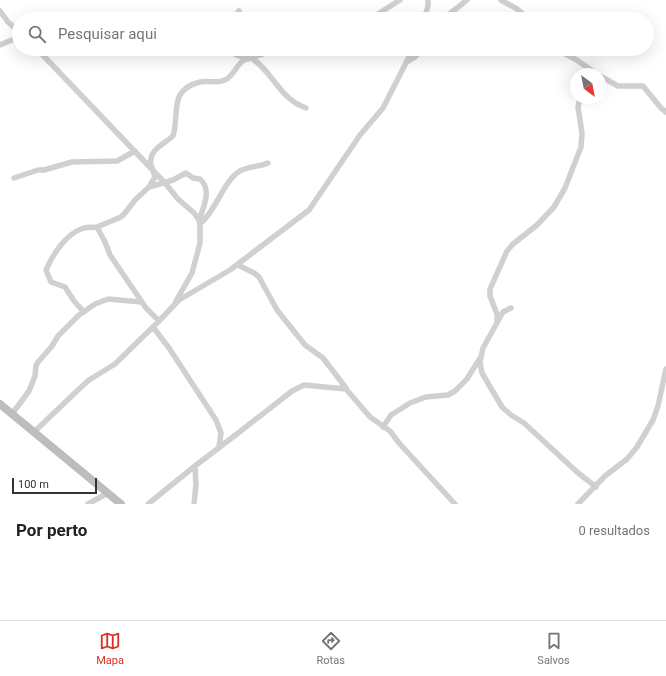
<!DOCTYPE html>
<html lang="pt">
<style>
body{margin:0;font-family:Roboto,sans-serif;background:#f6f6f6;color:#202124}
.compass{position:absolute;left:570px;top:68px;width:36px;height:36px;border-radius:50%;background:#fff;box-shadow:0 4px 16px #0002;rotate:148deg}
.scale{position:absolute;left:12px;bottom:10px;width:85px;box-sizing:border-box;padding-left:4px;border:2px solid #333;border-top:0;font-size:11px;line-height:14px;white-space:nowrap;color:#333;-webkit-text-stroke:3px #fff;paint-order:stroke}
.list{margin:0;padding:0;list-style:none}
h2{display:flex;justify-content:space-between;align-items:center;height:52px;margin:0;padding:0 16px;font-size:17px}
h2 small{font-size:13px;font-weight:400;color:#757577}
.icon{flex:none;width:22px;height:22px;fill:none;stroke:currentColor;stroke-width:2;stroke-linecap:round;stroke-linejoin:round}
.map{position:relative;flex:none;width:666px;height:504px;overflow:hidden}
.search{position:absolute;background:#fff;box-shadow:0 4px 16px #0002;left:12px;right:12px;top:12px;height:44px;display:flex;align-items:center;gap:10px;box-sizing:border-box;padding:0 14px;border-radius:22px;color:#757577;font-size:15px}
.sheet{height:116px;background:#fff}
nav{display:flex;justify-content:space-around;align-items:center;box-sizing:border-box;height:56px;border-top:1px solid #e0e0e0;background:#fff;font-size:11px;color:#757577}
nav a{display:grid;justify-items:center;gap:2px}
nav .on{color:#d93025}
.map>svg:first-child{display:block}
</style>
<div class="map">
<svg width="666" height="504" viewBox="0 0 666 504">
<rect width="100%" height="100%" fill="#fff"/>
<g fill="none" stroke-linecap="round" stroke-linejoin="round">
<path stroke="#d0d0d0" stroke-width="5.5" d="M501,0L517,9L529,19
M0,11L8,22L19,32
M233,19L239,11
M370,19L400,0
M424,19L428,6V0
M443,19L467,0
M0,45L19,37
M37,49L165,183L178,199L194,213L199,220L200,224V243L192,273L176,301
M229,49L236,55L248,59
M556,49L575,59L597,74
M251,58C273,71 279,99 306,108
M407,62L415,57L422,49
M600,76L618,86H643L661,108L666,112
M14,178L38,170H44L72,162L117,161L135,151
M149,187L155,177C154,173 152,169 151,165C148,150 164,144 173,136C180,113 168,90 200,82C208,80 216,84 225,80C234,76 236,65 244,60L279,49
M200,224C217,210 223,181 240,171C249,166 259,167 268,163
M238,265L254,273L259,277L277,310L305,345L323,358L346,388
M511,308L503,312L483,348L480,362L482,373L502,407L511,415L524,423L577,472L596,487
M84,312L74,301L65,287L51,282L46,270C52,256 65,235 81,229C86,227 92,227 97,227
M159,321L146,308L110,255L105,242L97,227L121,217L125,213L135,200L149,187L173,180L186,173L193,178L200,179C212,189 204,206 199,220
M497,321V314L490,296V289L507,251L513,244L537,225L554,207L565,188L581,147L582,133L578,107L580,98
M153,327L169,348L216,420L221,433L219,447
M12,414L29,391L35,376L36,365L39,361L52,346L58,336L79,315L95,304L108,299L141,302
M383,427L391,415L410,403L426,397L448,395L455,391L467,379L480,358
M34,432L78,390L89,380L115,364L158,322L179,300L230,270L309,210L360,135L383,108L413,49
M88,504L108,493
M148,504L195,466L242,430L292,391L304,385L346,389L370,417L390,431L399,443L455,504
M194,504L196,485L195,466
M578,504L605,476L627,459L637,447L653,420L658,406L666,369"/>
<path stroke="#bdbdbd" stroke-width="8" d="M0,404L121,504"/>
</g>
</svg>
<svg class="compass" viewBox="-18 -18 36 36"><path d="M0-13l5 13h-10z" fill="#e53935"/><path d="M0 13l5-13h-10z" fill="#757577"/></svg>
<div class="scale">100 m</div>
<div class="search"><svg class="icon" aria-label="search" viewBox="0 0 24 24"><circle cx="10" cy="10" r="6"/><path d="M15 15l6 6"/></svg>Pesquisar aqui</div>
</div>
<section class="sheet">
<h2>Por perto<small>0 resultados</small></h2>
<ul class="list">
</ul>
</section>
<nav>
<a class="on"><svg class="icon" aria-label="map" viewBox="0 0 24 24"><path d="M3 6l6-2 6 2 6-2v14l-6 2-6-2-6 2zM9 4v14M15 6v14"/></svg>Mapa</a>
<a><svg class="icon" aria-label="directions" viewBox="0 0 24 24"><path d="M12 3l9 9-9 9-9-9zM9 14v-3h6M13 9l2 2-2 2"/></svg>Rotas</a>
<a><svg class="icon" aria-label="saved" viewBox="0 0 24 24"><path d="M7 4h10v16l-5-4-5 4z"/></svg>Salvos</a>
</nav>
